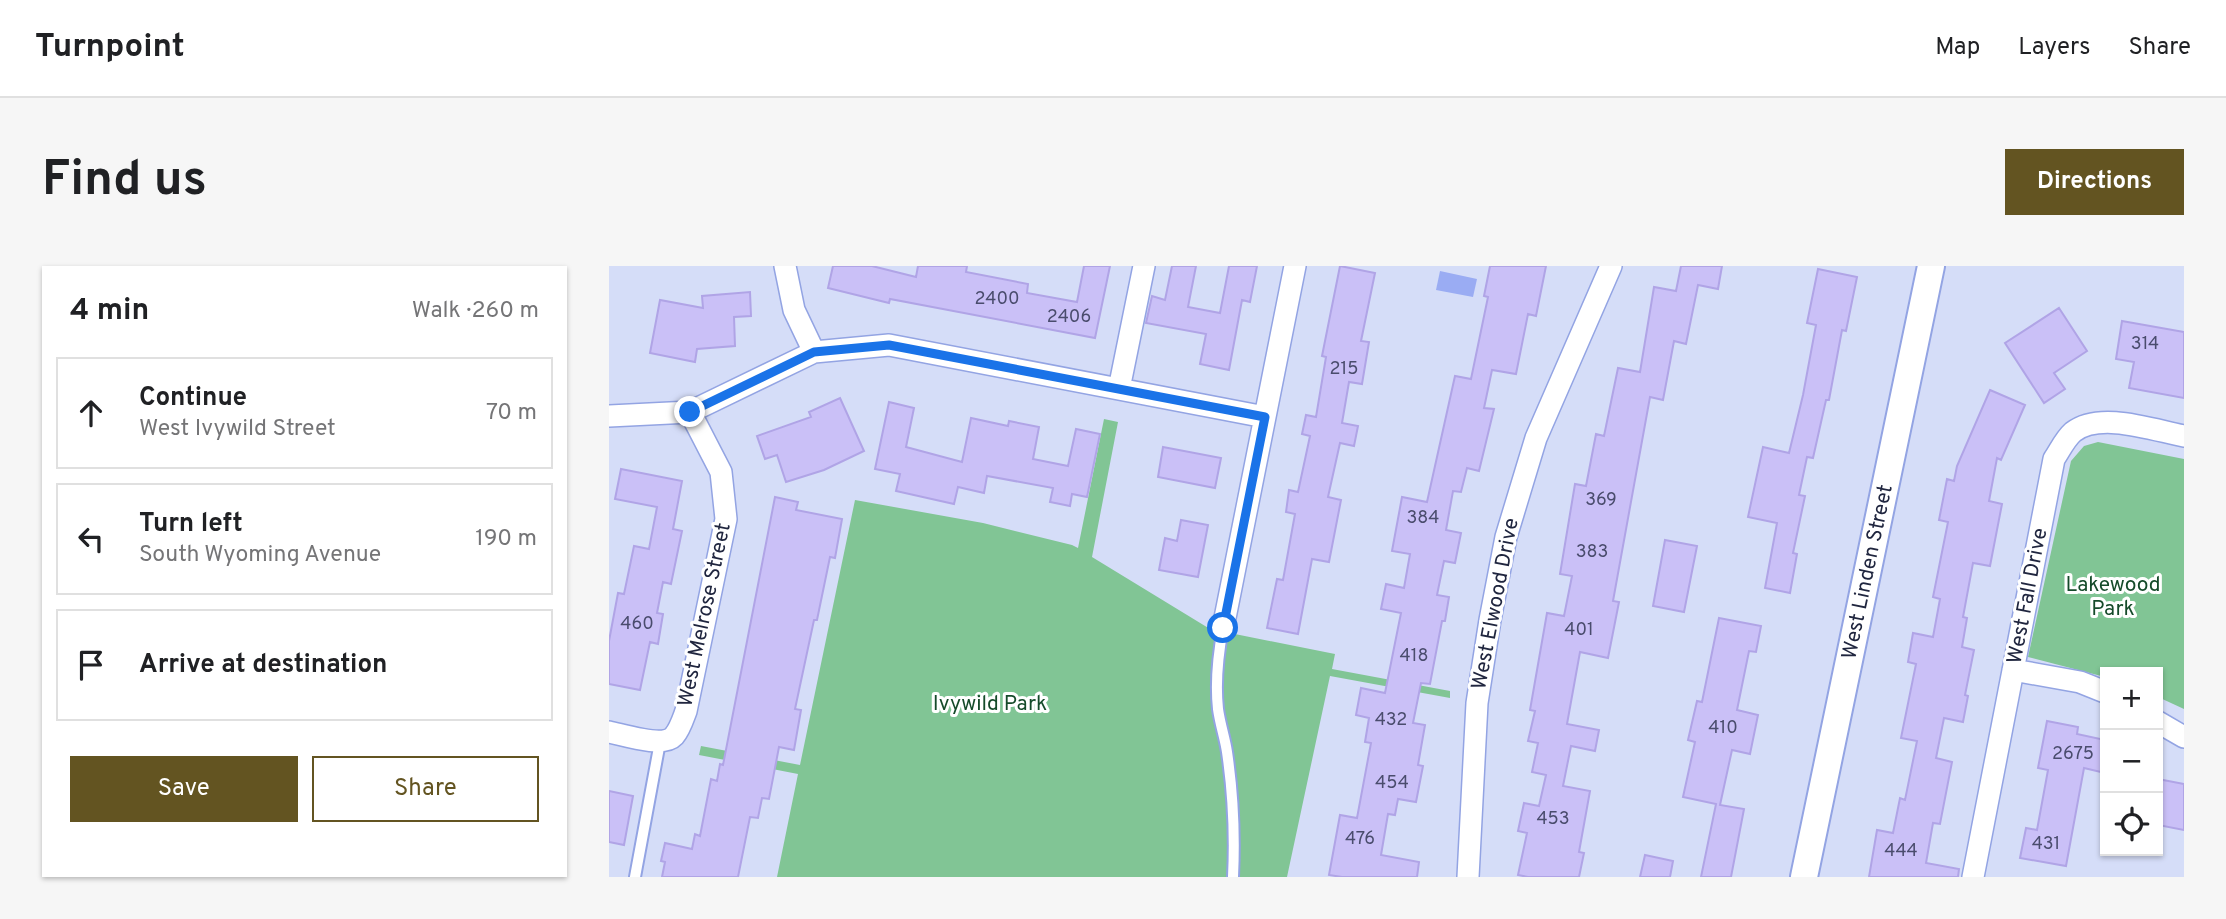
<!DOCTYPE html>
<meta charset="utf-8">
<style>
body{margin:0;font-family:Overpass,sans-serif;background:#f6f6f6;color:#202124}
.controls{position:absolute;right:21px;bottom:21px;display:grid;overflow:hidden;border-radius:0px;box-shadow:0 2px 5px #0004}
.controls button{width:63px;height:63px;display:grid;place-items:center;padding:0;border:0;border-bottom:2px solid #e0e0e0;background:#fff;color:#202124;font:35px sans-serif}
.stop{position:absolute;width:21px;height:21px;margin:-16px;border:5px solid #1a73e8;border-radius:50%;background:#fff}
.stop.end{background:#1a73e8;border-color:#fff;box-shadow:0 2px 7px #0008}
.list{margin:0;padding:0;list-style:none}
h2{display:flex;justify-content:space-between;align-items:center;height:91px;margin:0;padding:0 28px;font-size:30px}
h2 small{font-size:23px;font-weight:400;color:#757577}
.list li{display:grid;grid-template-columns:46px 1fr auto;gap:21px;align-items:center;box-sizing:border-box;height:112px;margin:0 14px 14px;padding:0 14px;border:2px solid #e0e0e0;border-radius:0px}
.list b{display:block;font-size:26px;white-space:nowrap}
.list p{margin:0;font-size:23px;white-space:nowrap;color:#757577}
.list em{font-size:23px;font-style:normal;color:#757577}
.actions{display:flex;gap:14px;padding:21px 28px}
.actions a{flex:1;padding:16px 0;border:2px solid #635421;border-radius:0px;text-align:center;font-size:24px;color:#635421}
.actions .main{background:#635421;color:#fff}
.icon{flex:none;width:38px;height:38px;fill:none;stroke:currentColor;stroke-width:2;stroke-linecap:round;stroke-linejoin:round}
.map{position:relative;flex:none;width:1575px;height:611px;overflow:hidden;border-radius:0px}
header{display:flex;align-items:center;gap:42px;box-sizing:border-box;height:98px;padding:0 35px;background:#fff;border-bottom:2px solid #e0e0e0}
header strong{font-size:33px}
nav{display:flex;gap:38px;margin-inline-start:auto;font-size:24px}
.intro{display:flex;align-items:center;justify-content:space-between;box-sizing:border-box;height:168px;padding:0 42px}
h1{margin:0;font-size:49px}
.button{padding:18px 32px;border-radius:0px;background:#635421;color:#fff;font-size:24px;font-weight:700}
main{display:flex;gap:42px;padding:0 42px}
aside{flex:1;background:#fff;border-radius:0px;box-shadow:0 2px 5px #0004}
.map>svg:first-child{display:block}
</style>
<header>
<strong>Turnpoint</strong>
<nav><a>Map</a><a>Layers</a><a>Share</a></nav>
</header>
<div class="intro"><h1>Find us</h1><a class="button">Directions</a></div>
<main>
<aside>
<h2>4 min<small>Walk · 260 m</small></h2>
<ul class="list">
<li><svg class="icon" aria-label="ahead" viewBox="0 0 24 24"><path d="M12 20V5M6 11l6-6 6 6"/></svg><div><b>Continue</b><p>West Ivywild Street</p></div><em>70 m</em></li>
<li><svg class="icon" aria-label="left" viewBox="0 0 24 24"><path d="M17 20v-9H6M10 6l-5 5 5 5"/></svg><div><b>Turn left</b><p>South Wyoming Avenue</p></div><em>190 m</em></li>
<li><svg class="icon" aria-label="arrive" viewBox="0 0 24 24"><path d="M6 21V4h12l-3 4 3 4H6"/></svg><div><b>Arrive at destination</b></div></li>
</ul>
<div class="actions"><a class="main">Save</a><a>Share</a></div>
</aside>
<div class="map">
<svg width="1575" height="611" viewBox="0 0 1575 611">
<rect width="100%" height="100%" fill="#d5ddf8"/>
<path fill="#81c595" d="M495,153L509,156L483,291L601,363L726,388L723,403L841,425V432L721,410L678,611H168L189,508L90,489L92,480L191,499L246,234L374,257L463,279L469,282Z
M1489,176L1575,193V443L1549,431V406H1496V411L1419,391L1462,195L1475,180Z"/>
<path fill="#9aacf3" d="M831,5L868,13L864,31L827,24Z"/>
<path fill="#cac0f7" stroke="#b0a4e6" stroke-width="2" d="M224,0H263L307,11L309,0H358L357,6L419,18L418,27L468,36L475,0H501L486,72L281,33L280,37L219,22Z
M563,0H587L579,41L611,47L620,0H648L641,36L633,34L620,104L591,98L597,68L537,57L543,30L556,34Z
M731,0L766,7L752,75L760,76L753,118L740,116L733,157L749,160L745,180L731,177L719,231L732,234L720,296L703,293L689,368L658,362L668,313L674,314L686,248L677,246L680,224L689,226L701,170L693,168L697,149L707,151L717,91L713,90Z
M881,0H937L927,50L919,48L907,108L883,104L875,142L885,143L870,205L858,202L852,226L844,225L837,264L852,267L846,297L835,295L828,329L840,331L836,355H833L821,418L812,417L804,457L816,459L809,499L814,500L807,536L789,533L786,549L779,548L772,589L810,596L808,611H733L720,609L731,549L748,552L762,477L756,476L760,452L747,449L752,422L776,427L792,347L772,343L777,318L795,322L801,288L783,285L793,231L818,236L846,110L862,113L879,31L875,30Z
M1072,0H1113L1109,23L1089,19L1077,78L1065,75L1054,134L1041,131L1004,335L1010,336L999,392L971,386L958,458L990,464L986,485L962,480L954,520L981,525L970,586L975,587L970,611H919L909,609L918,567L909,565L915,537L930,540L937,509L923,506L929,477L919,475L926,445L921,444L938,347L955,350L963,310L951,308L966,218L977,220L987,168L995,170L1009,102L1031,106L1045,21L1067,25Z
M1209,3L1248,11L1237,65L1233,64L1220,134H1217L1204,192L1198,191L1190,229L1196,230L1184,287L1188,288L1181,327L1156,322L1168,257L1139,251L1154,181L1180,187L1194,129L1207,59L1198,57Z
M141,26L142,50L125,51L126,80L88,83L86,96L41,87L51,34L94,42L93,30Z
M1450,42L1478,85L1445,107L1456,123L1435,137L1396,77Z
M1513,55L1575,66V132L1520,122L1525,96L1507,93Z
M1381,124L1416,139L1392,194L1388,192L1380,235L1393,238L1381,300L1364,297L1354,351L1358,352L1353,381L1365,384L1356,429L1359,430L1354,456L1335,452L1327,492L1343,496L1331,558L1324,557L1317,597L1350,603L1349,611H1260L1268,564L1284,567L1291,532L1296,534L1308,475L1292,472L1307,398L1299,396L1304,367L1324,371L1331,333L1324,331L1339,256L1330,254L1338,213L1345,215L1348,200Z
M231,132L255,185L215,204L177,216L168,189L156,193L148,170L202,151L200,146Z
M280,136L305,142L297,181L353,196L362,152L399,160L400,155L430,161L424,193L459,200L467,163L491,168L478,231L463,228L461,240L441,236L444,222L378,210L375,227L349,221L345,238L287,225L291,208L266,203Z
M554,181L612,192L606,222L549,211Z
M12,203L73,215L64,263L73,265L62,318L54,316L48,347L54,348L49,378L41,376L31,424L0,418V375L9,327L15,328L25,280L40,283L48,241L6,233Z
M166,231L189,236L187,244L233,253L226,292L221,291L208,354H205L186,443L192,444L185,484L170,481L160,533L153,532L149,552L141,551L129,611H53L56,596L52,595L56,577L83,583L86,568L91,570L102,513L108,515L111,498L114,499Z
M572,254L599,259L589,311L550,304L556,272L568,275Z
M1056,274L1088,280L1075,346L1044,340Z
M1110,352L1152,360L1147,386L1140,385L1128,444L1149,449L1141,488L1123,484L1111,539L1135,543L1122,611H1092L1107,538L1074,531L1086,476L1079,474L1088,435L1093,436Z
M1438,455L1469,461L1468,468L1496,474V507L1475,502L1457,600L1411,592L1417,562L1428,564L1439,504L1429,502Z
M1549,513L1575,518V564L1549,559Z
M0,525L24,530L15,579L0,576Z
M1036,589L1064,595L1061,611H1031Z"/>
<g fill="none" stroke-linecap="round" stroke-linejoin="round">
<defs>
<path id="service" d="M614,362C609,389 606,415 609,443C611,458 616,472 618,486C624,527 626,570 624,611
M26,611L51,476"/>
<path id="minor" d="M176,0L185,44L205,86
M510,123L535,0
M0,150L81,146L205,86L280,79L656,151
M614,362L686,0
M1404,404L1471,416L1496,426
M1549,456L1575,471
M0,466C15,469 54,482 65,470C71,463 74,453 77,445L117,253L112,206L81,146
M859,611L868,437L881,354L897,271L927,172L1002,0
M1364,611L1445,193C1451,184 1456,173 1464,166C1491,145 1544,164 1575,170"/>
<path id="tertiary" d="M1195,611L1322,0"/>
</defs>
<use href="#service" stroke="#93a4e3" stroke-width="14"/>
<use href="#minor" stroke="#93a4e3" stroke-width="24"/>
<use href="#tertiary" stroke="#93a4e3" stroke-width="30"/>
<use href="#service" stroke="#fff" stroke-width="10"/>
<use href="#minor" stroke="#fff" stroke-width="21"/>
<use href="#tertiary" stroke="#fff" stroke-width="26"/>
</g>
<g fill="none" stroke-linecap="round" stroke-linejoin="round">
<path stroke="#1a73e8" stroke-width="9" d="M81,146L205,86L280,79L656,151L614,362"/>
</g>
<g text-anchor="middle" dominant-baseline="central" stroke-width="6" stroke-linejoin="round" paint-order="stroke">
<g font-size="18" fill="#4a4c6d">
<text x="388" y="33">2400</text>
<text x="460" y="51">2406</text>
<text x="1536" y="78">314</text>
<text x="735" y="103">215</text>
<text x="992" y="234">369</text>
<text x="814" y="252">384</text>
<text x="983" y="286">383</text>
<text x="28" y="358">460</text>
<text x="970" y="364">401</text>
<text x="805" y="390">418</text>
<text x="782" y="454">432</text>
<text x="1114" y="462">410</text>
<text x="1464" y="488">2675</text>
<text x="783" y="517">454</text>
<text x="944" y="553">453</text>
<text x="751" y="573">476</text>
<text x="1437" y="578">431</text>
<text x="1292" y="585">444</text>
</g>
<g font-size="21" fill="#20263f" stroke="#fff">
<text transform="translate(1259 306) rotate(-78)">West Linden Street</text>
<text transform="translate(1419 330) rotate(-79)">West Fall Drive</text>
<text transform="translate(887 338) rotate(-79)">West Elwood Drive</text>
<text transform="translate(96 349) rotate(-78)">West Melrose Street</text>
</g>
<g font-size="21" fill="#154b2a" stroke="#fff">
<text x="1504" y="319">Lakewood<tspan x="1504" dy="24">Park</tspan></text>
<text x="381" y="438">Ivywild Park</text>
</g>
</g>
</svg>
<div class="controls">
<button>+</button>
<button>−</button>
<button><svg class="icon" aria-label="locate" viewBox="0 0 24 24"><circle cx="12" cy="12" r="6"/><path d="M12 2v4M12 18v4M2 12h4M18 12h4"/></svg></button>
</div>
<div class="stop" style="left:614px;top:362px"></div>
<div class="stop end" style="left:81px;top:146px"></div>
</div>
</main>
